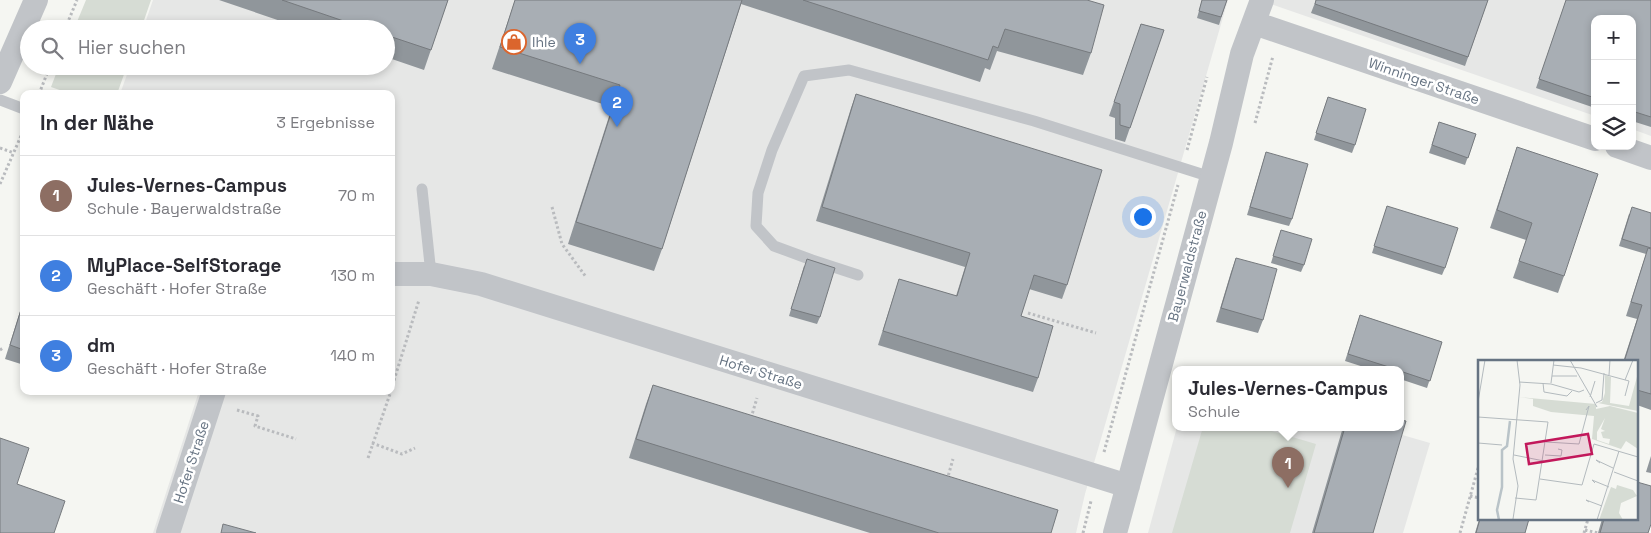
<!DOCTYPE html>
<html lang="de">
<meta charset="utf-8">
<style>
body{margin:0;font-family:"Space Grotesk",sans-serif;background:#f7f7f7;color:#2b2b33}
.controls{position:absolute;right:15px;top:15px;display:grid;overflow:hidden;border-radius:10px;box-shadow:0 2px 8px #0003}
.controls button{width:45px;height:45px;display:grid;place-items:center;padding:0;border:0;border-bottom:1px solid #e1e1e2;background:#fff;color:#2b2b33;font:25px sans-serif}
.you{position:absolute;left:1142px;top:216px;width:18px;height:18px;margin:-12px;border:4px solid #fff;border-radius:50%;background:#1a73e8;box-shadow:0 0 0 8px #1a73e833}
.badge{display:grid;place-items:center;width:32px;height:32px;border-radius:50%;background:#1a73e8;color:#fff;font-size:16px;font-weight:700}
.pin{position:absolute;translate:-50% -41px;filter:drop-shadow(0 1px 2px #0008)}
.pin::after{content:'';position:absolute;top:26px;width:18px;height:15px;background:inherit;clip-path:polygon(0 0,100% 0,50% 100%)}
.popup{position:absolute;left:1172px;top:366px;width:232px;height:65px;box-sizing:border-box;display:grid;place-content:center;border-radius:10px;background:#fff;filter:drop-shadow(0 1px 4px #0005);font-size:16px;white-space:nowrap;color:#7c7c81}
.popup b{font-size:19px;color:#2b2b33}
.popup::after{content:'';position:absolute;left:50%;top:100%;margin-left:-10px;border:10px solid transparent;border-top-color:#fff}
.list{margin:0;padding:0;list-style:none}
h2{display:flex;justify-content:space-between;align-items:center;height:65px;margin:0;padding:0 20px;font-size:21px}
h2 small{font-size:16px;font-weight:400;color:#7c7c81}
.list li{display:grid;grid-template-columns:32px 1fr auto;gap:15px;align-items:center;box-sizing:border-box;height:80px;padding:0 20px;border-top:1px solid #e1e1e2}
.list b{display:block;font-size:19px;white-space:nowrap}
.list p{margin:0;font-size:16px;white-space:nowrap;color:#7c7c81}
.list em{font-size:16px;font-style:normal;color:#7c7c81}
.icon{flex:none;width:28px;height:28px;fill:none;stroke:currentColor;stroke-width:2;stroke-linecap:round;stroke-linejoin:round}
.map{position:relative;flex:none;width:1651px;height:533px;overflow:hidden}
.search{position:absolute;background:#fff;box-shadow:0 2px 8px #0003;left:20px;top:20px;width:375px;height:55px;display:flex;align-items:center;gap:12px;box-sizing:border-box;padding:0 18px;border-radius:28px;color:#7c7c81;font-size:19px}
.panel{position:absolute;background:#fff;box-shadow:0 2px 8px #0003;left:20px;top:90px;width:375px;height:305px;border-radius:10px}
.map>svg:first-child{display:block}
</style>
<div class="map">
<svg width="1651" height="533" viewBox="0 0 1651 533">
<rect width="100%" height="100%" fill="#f5f6f2"/>
<path fill="#e6e7e6" d="M153,0H1228L1085,494L1076,533H153L199,391H391V94H120L130,66H386V29H143Z
M1259,0H1651V136L1632,129V19H1595V116Z
M1177,427H1375L1430,443L1403,533H1148Z"/>
<path fill="#d6dcd4" d="M86,0H151L141,29H74Z
M59,66H127L117,94H71L51,87Z
M1203,427H1258L1316,444L1290,533H1172Z"/>
<g fill="none" stroke-linecap="round" stroke-linejoin="round">
<path stroke="#b9bbbe" stroke-width="3" stroke-dasharray="2.5 2.5" stroke-linecap="butt" d="M65,29L77,0
M39,94L50,66
M1255,123L1273,56
M0,148L14,153
M1187,150L1207,77
M0,184L24,129
M552,207L562,244L586,277
M1028,313L1096,333
M0,350L3,348
M391,390L419,300
M237,410L258,416L255,426L296,439
M751,418L757,398
M372,443L402,454L415,448
M1104,452L1178,185
M368,458L391,391
M947,480L953,459
M1470,496L1480,498
M1585,530L1598,533
M1083,533L1091,501
M1460,533L1480,461
M1584,533L1588,519"/>
<path stroke="#c1c4c8" stroke-width="11" d="M0,100L24,109
M422,189L431,274
M858,275L812,260L774,246L756,226L758,193L772,150L804,76L849,70L1034,121L1211,177"/>
<path stroke="#c1c4c8" stroke-width="24" d="M1254,23L1595,139
M0,82L36,0
M1617,146L1651,158
M391,274H431L481,284L1128,486
M168,533L214,391
M1115,533L1221,143L1242,54L1262,0"/>
</g>
<path fill="#90969b" d="M219,0H448L424,70L386,57V29H304Z
M515,0H1087L1091,53L1083,75L997,51L990,70L985,68L980,82L741,4L662,249L654,271L568,244L612,107L492,69Z
M1202,0H1227L1219,25L1197,18Z
M1316,0H1488L1465,66L1311,13Z
M1566,0H1651V127L1632,121V19H1595V108L1536,88Z
M1141,24L1164,30L1125,142L1115,139V118L1109,116Z
M856,94L1067,285L1062,299L1029,289L1021,316L1038,378L1033,392L878,345L899,279L956,296L965,267L816,221L851,108Z
M1328,97L1355,145L1352,153L1314,140Z
M1439,122L1476,134L1465,165L1429,153Z
M1517,147L1564,276L1558,293L1513,278L1526,240L1490,228Z
M1266,152L1292,219L1289,226L1247,215Z
M1387,206L1445,268L1442,275L1372,253Z
M1651,213V410L1637,405V362H1623L1637,319L1626,316L1646,254L1619,246L1629,214Z
M1281,230L1304,265L1301,272L1271,263Z
M1236,258L1263,320L1258,333L1216,322L1231,272Z
M804,266L820,317L817,324L789,316Z
M24,299V365L5,359Z
M1360,315L1442,342L1427,388L1400,379V369H1370L1345,361Z
M653,385L1051,533H870L629,458L646,404Z
M1343,427H1400L1373,533H1312Z
M1651,456V473L1646,472Z
M1480,516V519H1529L1525,533H1475Z
M1602,519H1637L1648,533H1598Z"/>
<path fill="#a8aeb4" stroke="#767a7e" d="M282,0H448L431,50L386,35V29H367Z
M515,0H742L662,249L576,222L620,85L500,47Z
M803,0H1087L1104,5L1091,53L1005,29L998,48L993,46L988,60Z
M1202,0H1227L1221,17L1199,11Z
M1316,0H1488L1468,57L1315,4Z
M1566,0H1651V117L1632,111V19H1595V98L1539,79Z
M1141,24L1164,30L1130,128L1120,125V104L1114,102Z
M856,94L1102,170L1067,285L1034,275L1021,316L1053,326L1038,378L883,331L899,279L957,296L970,253L822,207Z
M1328,97L1366,109L1355,145L1316,133Z
M1439,122L1476,134L1468,158L1432,145Z
M1517,147L1598,174L1564,276L1519,261L1532,223L1497,210Z
M1266,152L1308,164L1292,219L1250,207Z
M1387,206L1458,228L1445,268L1374,246Z
M1632,207L1651,213V248L1622,239Z
M1281,230L1312,239L1304,265L1273,256Z
M1648,248L1651,249V394L1637,390V362H1624L1642,305L1631,302Z
M1236,258L1277,269L1263,320L1221,308Z
M807,259L835,268L820,317L791,309Z
M24,300V350L10,345Z
M1360,315L1442,342L1430,381L1400,371V369H1395L1348,354Z
M653,385L1058,510L1051,533H939L636,439Z
M1400,420L1406,421L1373,533H1314L1345,427H1400Z
M0,438L29,448L17,484L65,501L54,533H0Z
M1637,482L1651,486V524L1648,533H1600L1604,519H1637Z
M1480,519H1529L1525,533H1476Z
M223,524L256,533H221Z"/>
<defs>
<symbol id="shop-ring" viewBox="-11 -11 22 22"><circle r="9.5" fill="#fff" stroke="#db652d" stroke-width="1.5"/><path d="M-5-2.5h2.3a2.7 3.5 0 0 1 5.4 0H5L5.5 6h-11ZM-1.5-2.5h3a1.5 2.3 0 0 0-3 0Z" fill="#db652d"/></symbol>
</defs>
<g fill-rule="evenodd">
<use href="#shop-ring" x="500" y="28" width="28" height="28"/>
</g>
<g text-anchor="middle" dominant-baseline="central" stroke-width="5" stroke-linejoin="round" paint-order="stroke">
<g font-size="14" fill="#667382" stroke="#fff" text-anchor="start">
<text x="532" y="42">Ihle</text>
</g>
<g font-size="14" fill="#667382" stroke="#fff">
<text transform="translate(1424 81) rotate(19)">Winninger Straße</text>
<text transform="translate(1187 266) rotate(-75)">Bayerwaldstraße</text>
<text transform="translate(761 372) rotate(17)">Hofer Straße</text>
<text transform="translate(191 462) rotate(-72)">Hofer Straße</text>
</g>
</g>
<g transform="translate(1478 360)">
<rect width="160" height="160" fill="#f5f6f2"/>
<path d="M160,13V51L120,43L124,42L127,33V15L133,17L132,43L151,46ZM41,37L118,44V49L132,46L160,53V89L148,81L143,89L114,79L116,56L73,52L55,46V39ZM127,58L123,69L127,71L123,72L125,78L132,79L131,84L119,80V72ZM139,125L155,130L159,136L143,143L141,153L145,160H121L133,127L138,129Z" fill="#d6dcd4" fill-rule="evenodd"/>
<path fill="none" stroke="#b9c3c8" stroke-width="2.5" d="M21,160L19,150L24,127V90L29,86L32,61"/>
<path fill="none" stroke="#b3babe" stroke-width="1" d="M92,0L119,47M75,5L103,8L151,21L147,36M131,15L132,0M74,16H99M147,20L155,0M41,22L73,24L101,32L106,30M65,23L66,32L89,36L94,31M73,23L76,0M112,37L117,21M0,42L7,0M118,43L124,40L126,13M0,57L70,62L58,140L37,138M68,82L101,84L111,46L108,50M0,83L24,85M36,95L66,101M67,95L83,96L84,90L80,89M122,103L118,100L135,108M136,112L160,121M62,119L104,125L116,84L160,97M117,123L114,120L131,127M111,142L108,140L124,146M35,159L40,126L35,99L42,25L39,0M119,160L141,91"/>
<path fill="#c2185b" fill-opacity="0.15" stroke="#c2185b" stroke-width="2.5" d="M110,74L114,94L51,104L48,84Z"/>
<rect width="160" height="160" fill="none" stroke="#667382" stroke-width="2.5"/>
</g>
</svg>
<div class="controls">
<button>+</button>
<button>−</button>
<button><svg class="icon" aria-label="layers" viewBox="0 0 24 24"><path d="M12 4l9 5-9 5-9-5zM3 14l9 5 9-5"/></svg></button>
</div>
<div class="you"></div>
<div class="pin badge" style="left:1288px;top:488px;background:#8d6e63">1</div>
<div class="popup"><b>Jules-Vernes-Campus</b>Schule</div>
<div class="pin badge" style="left:617px;top:127px;background:#3f7fe0">2</div>
<div class="pin badge" style="left:580px;top:64px;background:#3f7fe0">3</div>
<div class="search"><svg class="icon" aria-label="search" viewBox="0 0 24 24"><circle cx="10" cy="10" r="6"/><path d="M15 15l6 6"/></svg>Hier suchen</div>
<section class="panel">
<h2>In der Nähe<small>3 Ergebnisse</small></h2>
<ul class="list">
<li><span class="badge" style="background:#8d6e63">1</span><div><b>Jules-Vernes-Campus</b><p>Schule · Bayerwaldstraße</p></div><em>70 m</em></li>
<li><span class="badge" style="background:#3f7fe0">2</span><div><b>MyPlace-SelfStorage</b><p>Geschäft · Hofer Straße</p></div><em>130 m</em></li>
<li><span class="badge" style="background:#3f7fe0">3</span><div><b>dm</b><p>Geschäft · Hofer Straße</p></div><em>140 m</em></li>
</ul>
</section>
</div>
